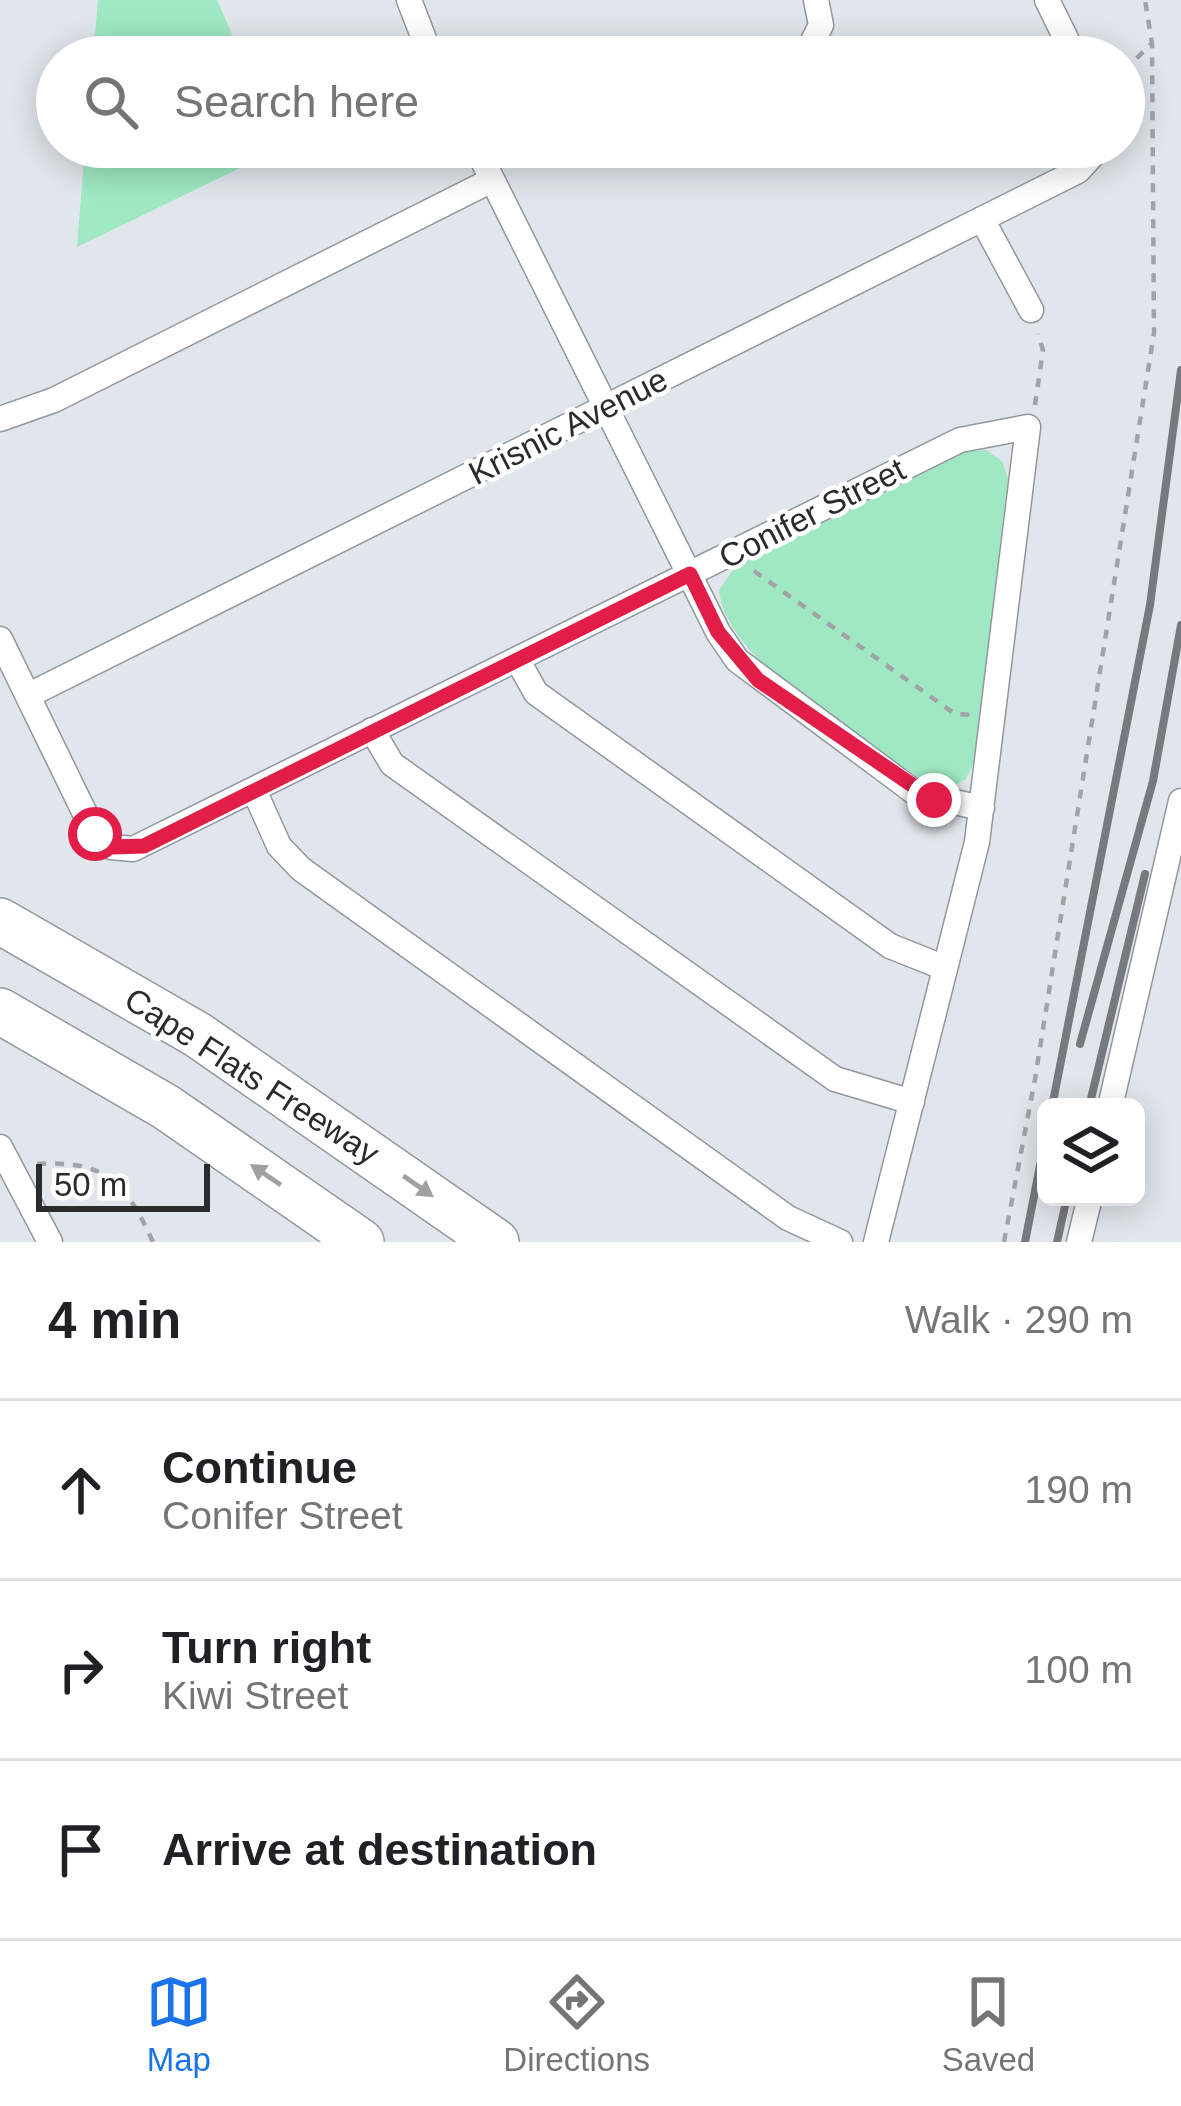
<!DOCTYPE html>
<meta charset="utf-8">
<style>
body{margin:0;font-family:Arial,sans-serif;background:#f6f6f6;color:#202124}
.controls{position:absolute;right:36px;bottom:36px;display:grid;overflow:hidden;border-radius:18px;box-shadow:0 6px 30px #0003}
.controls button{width:108px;height:108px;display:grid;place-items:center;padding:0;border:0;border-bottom:3px solid #e0e0e0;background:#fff;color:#202124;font:60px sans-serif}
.scale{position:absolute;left:36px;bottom:30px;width:174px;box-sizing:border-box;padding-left:12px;border:6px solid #292b2d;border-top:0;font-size:33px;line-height:42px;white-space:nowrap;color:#292b2d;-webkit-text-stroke:9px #fff;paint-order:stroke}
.stop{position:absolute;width:36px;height:36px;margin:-27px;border:9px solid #e11d48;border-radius:50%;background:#fff}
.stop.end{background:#e11d48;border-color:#fff;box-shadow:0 3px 12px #0008}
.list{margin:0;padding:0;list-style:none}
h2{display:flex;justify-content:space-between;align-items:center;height:156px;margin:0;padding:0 48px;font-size:51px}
h2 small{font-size:39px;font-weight:400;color:#757577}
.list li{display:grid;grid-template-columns:78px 1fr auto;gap:36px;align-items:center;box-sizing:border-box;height:180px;padding:0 48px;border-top:3px solid #e0e0e0}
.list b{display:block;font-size:45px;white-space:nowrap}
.list p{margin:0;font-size:39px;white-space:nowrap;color:#757577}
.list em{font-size:39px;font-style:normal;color:#757577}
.icon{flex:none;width:66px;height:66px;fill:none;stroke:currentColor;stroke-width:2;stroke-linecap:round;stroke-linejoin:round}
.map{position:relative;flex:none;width:1181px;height:1242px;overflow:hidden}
.search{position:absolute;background:#fff;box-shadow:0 6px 30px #0003;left:36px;right:36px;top:36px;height:132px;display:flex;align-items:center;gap:30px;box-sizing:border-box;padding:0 42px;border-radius:66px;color:#757577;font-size:45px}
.sheet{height:696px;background:#fff}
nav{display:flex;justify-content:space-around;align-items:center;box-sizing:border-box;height:168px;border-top:3px solid #e0e0e0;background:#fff;font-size:33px;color:#757577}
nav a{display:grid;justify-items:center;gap:6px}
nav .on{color:#1a73e8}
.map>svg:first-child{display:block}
</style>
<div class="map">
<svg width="1181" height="1242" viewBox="0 0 1181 1242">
<rect width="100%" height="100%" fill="#e1e6ec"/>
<path fill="#9fe8c3" d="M98,0H217L242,57H93Z
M85,147H281V148L77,247Z
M986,450L1002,461L1008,479L974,762L966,779L952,787L928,784C870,742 726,665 719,590L735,567L965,452Z"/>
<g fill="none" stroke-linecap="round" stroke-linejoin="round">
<defs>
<path id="minor" d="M409,0L431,57
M1047,0L1075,57
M805,57L821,25L816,0
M476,147L718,632L737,660L917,794L982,808
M982,219L1031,310
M0,419L54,400L492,180
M0,639L95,834L111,847L133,849L960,440L1028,427L977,842L876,1242
M517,659L536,693L890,946L945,968
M29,695L1078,171L1100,147
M372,730L392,764L835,1079L912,1102
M254,790L279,846L301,869L788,1218L840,1242
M1110,1107L1181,801
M0,1147L50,1242
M1079,1242L1090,1197"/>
<path id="motorway" d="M0,921L198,1035L496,1242
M0,1011L166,1107L361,1242"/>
</defs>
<use href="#minor" stroke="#92979d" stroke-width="27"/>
<use href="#motorway" stroke="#92979d" stroke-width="48"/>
<path stroke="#a0a4a8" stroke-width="4.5" stroke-dasharray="9 9" stroke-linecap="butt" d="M1124,71L1152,43L1145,0
M1035,405L1043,350L1038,334
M754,571L955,714L972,715
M37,1164C105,1160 125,1181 153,1242
M1004,1242L1035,1079L1154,333L1152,43"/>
<use href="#minor" stroke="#fff" stroke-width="24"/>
<use href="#motorway" stroke="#fff" stroke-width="45"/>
<path stroke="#76797d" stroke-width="8" d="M1080,1044L1153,781L1181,625
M1052,1107L1150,605L1181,370
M1089,1107L1145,874
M1025,1242L1046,1135
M1057,1242L1067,1197"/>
</g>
<defs><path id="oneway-solid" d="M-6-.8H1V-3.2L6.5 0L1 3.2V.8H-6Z" transform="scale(3)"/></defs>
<g fill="#9fa0a0">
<use href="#oneway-solid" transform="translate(266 1175) rotate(-146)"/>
<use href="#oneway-solid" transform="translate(418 1186) rotate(35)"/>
</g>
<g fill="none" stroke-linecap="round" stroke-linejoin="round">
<path stroke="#e11d48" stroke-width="15" d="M95,834L111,847L144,846L690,574L718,632L758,680L934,800"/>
</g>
<g text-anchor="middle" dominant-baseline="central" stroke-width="9" stroke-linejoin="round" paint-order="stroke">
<g font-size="33" fill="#292b2d" stroke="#fff">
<text transform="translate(568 426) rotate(-27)">Krisnic Avenue</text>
<text transform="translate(812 513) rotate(-27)">Conifer Street</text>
<text transform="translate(252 1076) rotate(33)">Cape Flats Freeway</text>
</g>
</g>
</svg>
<div class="controls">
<button><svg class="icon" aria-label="layers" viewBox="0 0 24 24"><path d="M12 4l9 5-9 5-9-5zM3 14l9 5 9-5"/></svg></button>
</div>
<div class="scale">50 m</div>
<div class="stop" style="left:95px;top:834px"></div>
<div class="stop end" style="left:934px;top:800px"></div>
<div class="search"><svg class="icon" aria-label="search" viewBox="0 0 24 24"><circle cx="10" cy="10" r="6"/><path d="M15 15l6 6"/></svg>Search here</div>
</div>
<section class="sheet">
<h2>4 min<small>Walk · 290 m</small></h2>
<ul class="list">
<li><svg class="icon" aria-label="ahead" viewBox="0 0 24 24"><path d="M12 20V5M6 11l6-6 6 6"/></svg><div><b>Continue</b><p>Conifer Street</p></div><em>190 m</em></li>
<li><svg class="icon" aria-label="right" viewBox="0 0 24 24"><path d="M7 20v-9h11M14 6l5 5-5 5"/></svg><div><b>Turn right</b><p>Kiwi Street</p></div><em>100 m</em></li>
<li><svg class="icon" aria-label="arrive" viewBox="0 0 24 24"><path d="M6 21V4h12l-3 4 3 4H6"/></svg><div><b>Arrive at destination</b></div></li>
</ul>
</section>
<nav>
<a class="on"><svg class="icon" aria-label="map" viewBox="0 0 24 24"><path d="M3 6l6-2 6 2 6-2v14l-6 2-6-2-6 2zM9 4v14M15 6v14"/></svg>Map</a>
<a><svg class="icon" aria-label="directions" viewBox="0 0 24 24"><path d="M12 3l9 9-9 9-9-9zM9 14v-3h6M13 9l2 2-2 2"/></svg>Directions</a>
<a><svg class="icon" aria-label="saved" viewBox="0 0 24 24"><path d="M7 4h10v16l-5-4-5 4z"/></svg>Saved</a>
</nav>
